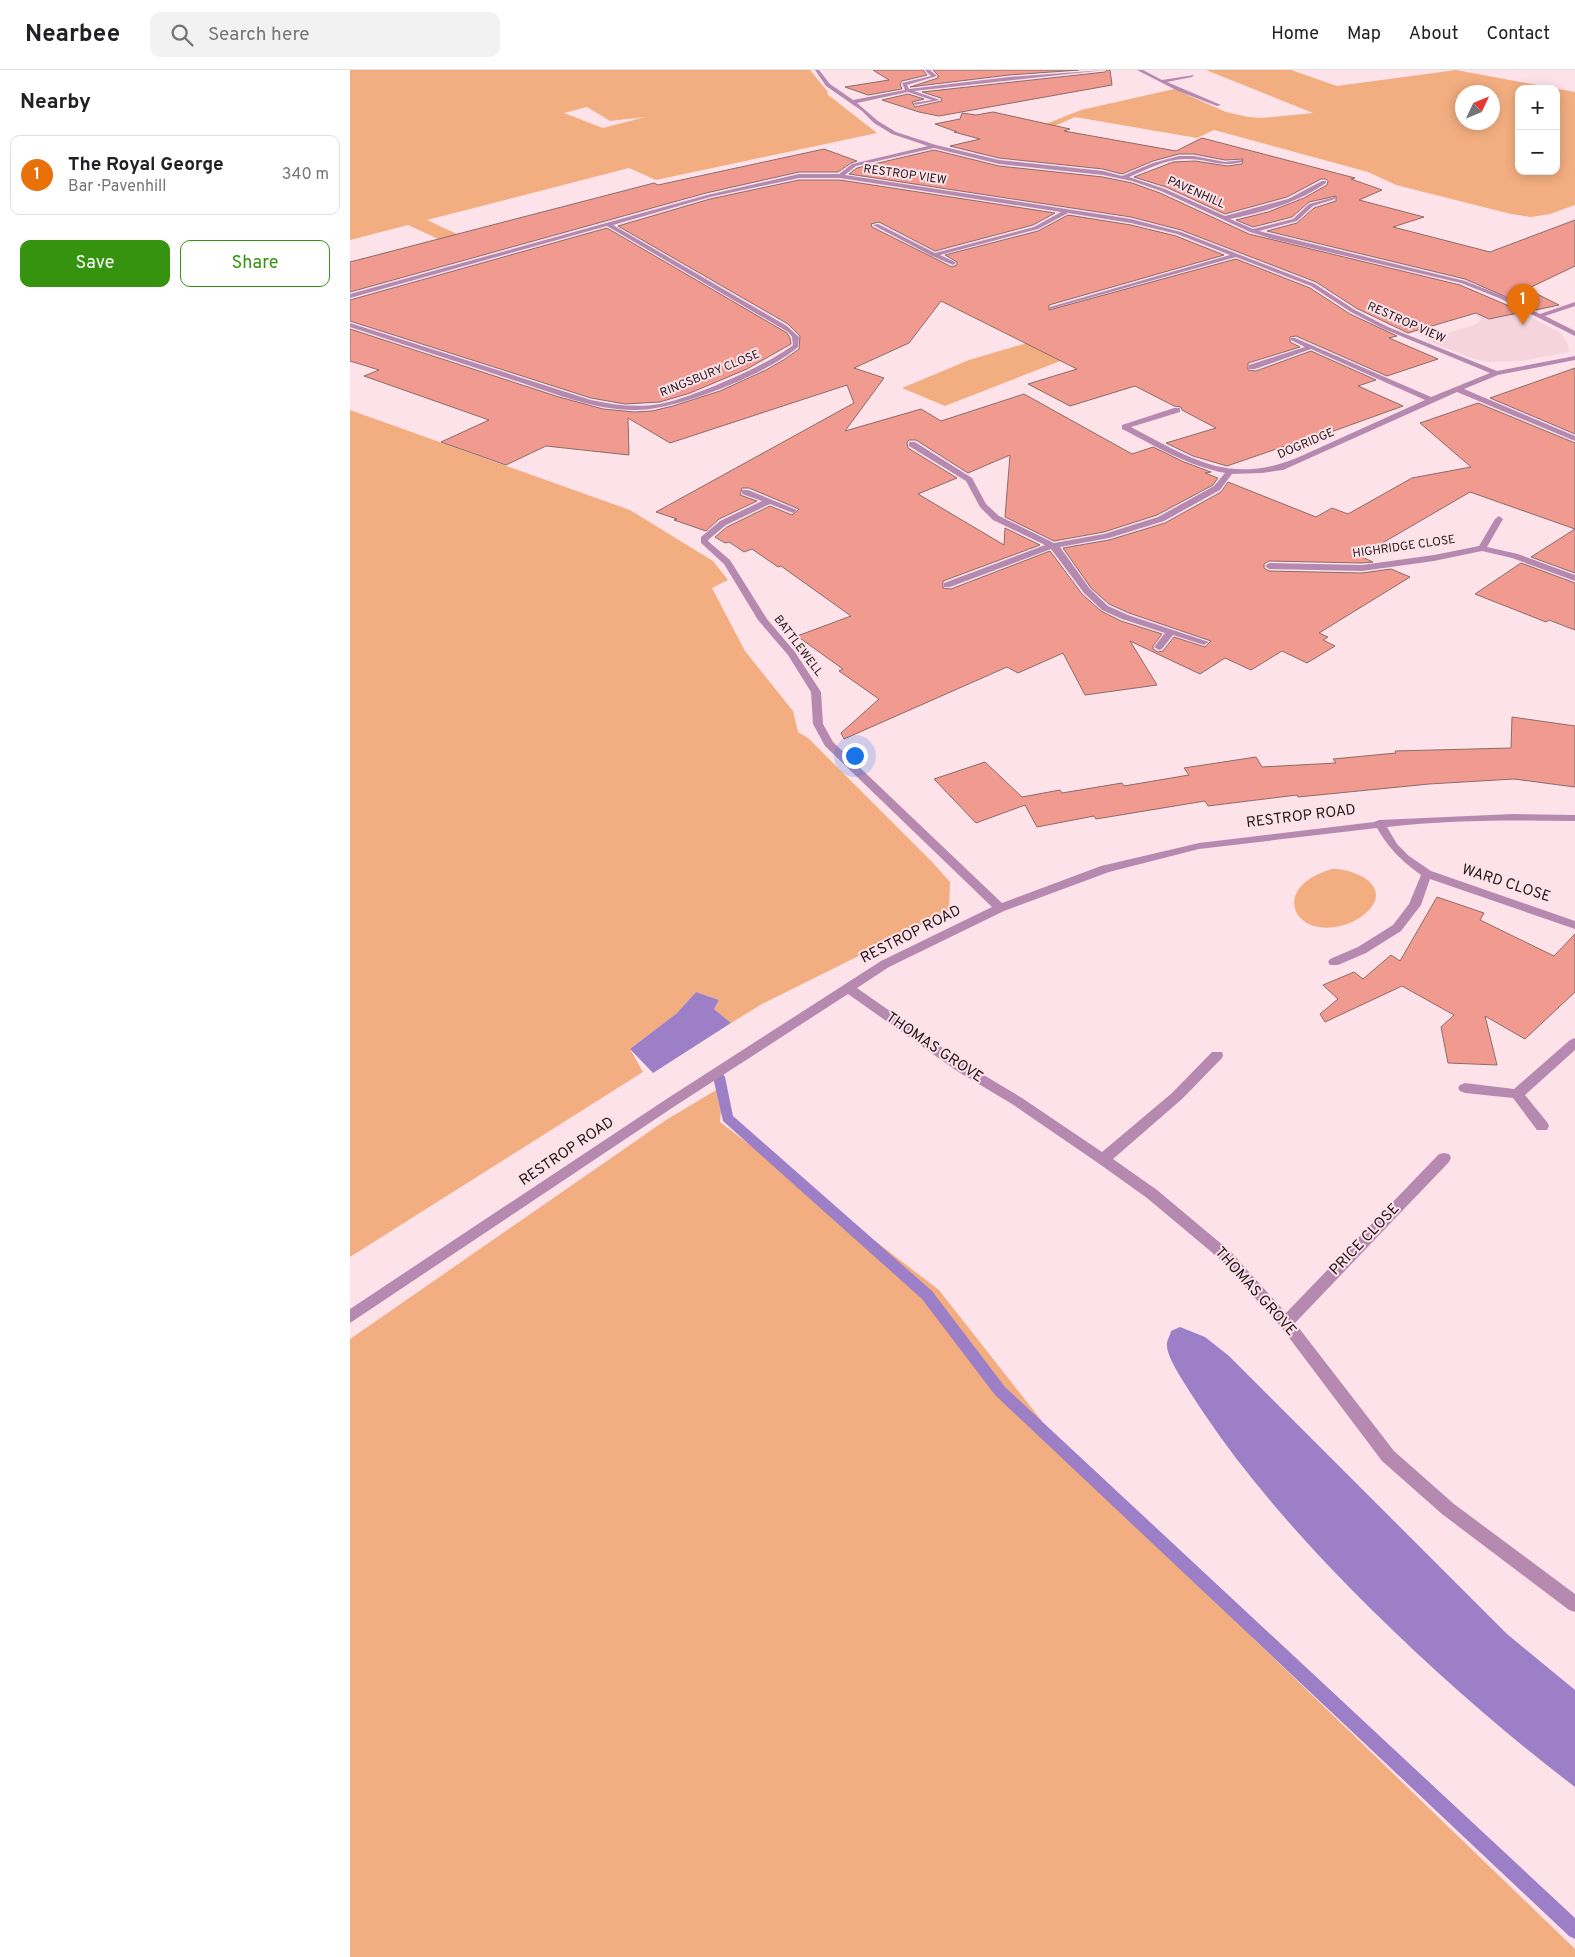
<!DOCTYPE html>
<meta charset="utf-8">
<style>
body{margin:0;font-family:Overpass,sans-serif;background:#f2f2f2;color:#202124}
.controls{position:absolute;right:15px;top:15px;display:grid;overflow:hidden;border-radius:10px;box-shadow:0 2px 12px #0003}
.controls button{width:45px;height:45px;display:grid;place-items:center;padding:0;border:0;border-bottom:1px solid #e0e0e0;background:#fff;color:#202124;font:25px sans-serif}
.compass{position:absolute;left:1105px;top:15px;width:45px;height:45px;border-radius:50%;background:#fff;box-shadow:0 2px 12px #0003;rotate:46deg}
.you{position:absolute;left:504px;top:685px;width:18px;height:18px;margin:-12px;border:4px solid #fff;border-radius:50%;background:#1a73e8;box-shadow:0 0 0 8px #1a73e833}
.badge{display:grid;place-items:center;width:32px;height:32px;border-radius:50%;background:#359310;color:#fff;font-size:16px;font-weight:700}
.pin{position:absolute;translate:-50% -41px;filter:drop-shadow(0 1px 2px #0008)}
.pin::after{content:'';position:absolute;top:26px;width:18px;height:15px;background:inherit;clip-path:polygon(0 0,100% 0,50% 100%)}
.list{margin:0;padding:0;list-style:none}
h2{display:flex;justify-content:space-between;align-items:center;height:65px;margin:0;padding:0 20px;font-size:21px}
h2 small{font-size:16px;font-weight:400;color:#757577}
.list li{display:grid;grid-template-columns:32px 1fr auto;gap:15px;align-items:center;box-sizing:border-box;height:80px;margin:0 10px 10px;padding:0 10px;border:1px solid #e0e0e0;border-radius:10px}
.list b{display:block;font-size:19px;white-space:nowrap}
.list p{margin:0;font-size:16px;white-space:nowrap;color:#757577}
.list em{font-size:16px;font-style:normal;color:#757577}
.actions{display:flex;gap:10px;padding:15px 20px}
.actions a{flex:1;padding:11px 0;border:1px solid #359310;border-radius:10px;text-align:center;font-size:18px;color:#359310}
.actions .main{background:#359310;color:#fff}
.icon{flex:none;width:28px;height:28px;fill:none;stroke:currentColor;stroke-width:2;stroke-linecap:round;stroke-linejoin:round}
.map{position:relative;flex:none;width:1225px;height:1887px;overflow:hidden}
header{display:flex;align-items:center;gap:30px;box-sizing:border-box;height:70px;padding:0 25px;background:#fff;border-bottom:1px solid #e0e0e0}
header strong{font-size:24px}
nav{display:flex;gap:28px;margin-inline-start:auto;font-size:18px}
.search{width:350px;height:45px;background:#f2f2f2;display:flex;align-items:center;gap:12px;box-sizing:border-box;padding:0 18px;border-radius:10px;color:#757577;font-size:19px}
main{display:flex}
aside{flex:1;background:#fff}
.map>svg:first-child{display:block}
</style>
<header>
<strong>Nearbee</strong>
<div class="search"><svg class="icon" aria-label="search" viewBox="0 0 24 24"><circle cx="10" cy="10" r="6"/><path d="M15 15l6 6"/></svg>Search here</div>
<nav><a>Home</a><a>Map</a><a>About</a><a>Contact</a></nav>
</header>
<main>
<aside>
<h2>Nearby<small></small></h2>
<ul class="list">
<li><span class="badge" style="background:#e8710a">1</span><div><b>The Royal George</b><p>Bar · Pavenhill</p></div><em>340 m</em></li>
</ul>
<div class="actions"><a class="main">Save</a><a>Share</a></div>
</aside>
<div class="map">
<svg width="1225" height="1887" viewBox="0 0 1225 1887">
<rect width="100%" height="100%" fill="#fde2ea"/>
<path fill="#f6d4de" d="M1158,235L1211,263L1218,274L1219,282L1172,291L1139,292L1127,290L1075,270L1127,254L1131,249L1125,245Z"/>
<path fill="#f2ae80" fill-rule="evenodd" d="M0,0H460L478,22L477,24L527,63L306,110L279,98L77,150L141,180L123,185L58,155L0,170ZM237,37L260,51L295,47L253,58L214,43Z
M856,0H941L987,16L1106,0L1225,22V135L1200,144L1181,147L1161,144L1046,115L1018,102L864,60L847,68L725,47L638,85L624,83L731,40L824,19L876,42L898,47L912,48L963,43ZM1169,19H1206V101H1169ZM1112,22H1142V52H1112Z
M704,265L736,281L595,336L552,318L619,290Z
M0,340L280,440L363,491L378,510L362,518L395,581L443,641L448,662L458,668L584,794L600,812L599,841L412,934L381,953L364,939L369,930L346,922L327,943L280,979L293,1002L0,1187Z
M982,799C1002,798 1041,814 1020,839C1014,846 1004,852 994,855C943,870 919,817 982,799Z
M373,1016L370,1052L589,1220L735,1406L1225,1879V1887H0V1269L316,1050Z"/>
<path fill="#9c7fc6" d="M346,922L369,930L364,939L381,953L303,1003L280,979L327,943Z
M830,1257L855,1267L879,1286L1157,1564L1225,1620V1717C1145,1656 1071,1590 1001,1519C947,1464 896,1406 853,1342C845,1329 817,1290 817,1276C816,1272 820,1266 821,1261Z"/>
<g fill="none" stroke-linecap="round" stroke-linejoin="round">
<path fill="#9c7fc6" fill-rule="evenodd" d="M369,1003L373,1004L375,1007L383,1046L582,1221L655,1317L1225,1848V1869L1219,1866L645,1325L572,1229L373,1051L363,1007L365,1004Z"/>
</g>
<path fill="#f19a90" stroke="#8b6c69" d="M523,0H573L577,5L552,11L550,14L552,19L518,25L495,17L539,10Z
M583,0H729L659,5L560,17L588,8V5Z
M757,0H760L762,15L589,46L569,42L532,30L558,24L574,29L562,32L565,37L592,31L591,28L572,22L755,2Z
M643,42L720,59L714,61L826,81L852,68L1005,108L1001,109L1032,120L1009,130L1074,147L1043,157L1140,182L1225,150V196L1177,219L1209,235L1186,240L1115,209L917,161L947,153L964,138L986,131V126L959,132L942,147L903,157L886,150L918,142L954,128L977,115L978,111L976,109H971L937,127L875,144L816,117L784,107L823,92L845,91L877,96L892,94L893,89L875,90L844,84H829L803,91L772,104L753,99L649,88L600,76L630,69L604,62H607L585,54L610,49L612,43L626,45Z
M474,79L507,91L501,93L488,102H449L356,123L0,222V192L304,113L308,115Z
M584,80L649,96L753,107L782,113L810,123L899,164L1110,215L1173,242L1139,249L1126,243L1058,263L1006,238L966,212L831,160L781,147L499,104L507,98Z
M449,110H490L705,143L683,155L585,181L529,152L521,154L522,157L602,197L607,195V192L595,185L688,161L718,145L781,155L826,166L874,185L699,235V240L886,189L960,218L1000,244L1047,266L1039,268L1088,289L1037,306L946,266L940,267V272L950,277L898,293V300L906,301L961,281L1026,310L1008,316L1053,336L942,376L938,375L877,396L843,386L816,373L866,358L832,340L831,337L824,336L785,316L720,336L678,314L727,299L591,231L559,273L504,298L534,308L495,361L571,339L591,351L674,324L782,384L803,377L834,392L861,402L855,403L868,408L863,415L807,445L754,462L704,471L655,447L660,385L618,403L566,370H559L557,372L558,378L607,408L568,424L654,475L655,458L690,475L593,511V518L601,519L700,481L732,524L751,541L771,551L812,564L803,576V579L808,582L813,581L824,567L855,577L861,571L779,543L759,534L741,518L713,478L759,470L815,453L871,422L878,412L966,447L982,438L998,444L1062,408L1121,397L1070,353L1128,333L1225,373V503L1181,487L1225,459L1120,422L1010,486L1023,492L1012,493L919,491L914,494V498L919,501L1012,503L1041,499L1060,507L969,563L978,567L973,570L985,576L957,593L932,581L901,600L875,588L850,604L780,571L807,615L735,625L713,583L668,603L657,597L494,669L491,663L529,629L489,601L493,599L447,566L501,546L431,496L428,497L402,479L394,482L379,472L375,473L365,467L377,457L420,436L442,445L449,439L399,418H392L390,425L407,431L369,449L356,461L324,450L327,449L306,442L504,333L497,315L320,373L278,348L279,385L196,376L156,395L91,372L139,350L14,306L29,300L0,291V259L209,327L253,339L284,342L302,341L323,336L370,321L416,300L435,289L449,279L450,266L438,254L268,156L360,129Z
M257,158L437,263L440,268L441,274L397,299L340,323L310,332L275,334L241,328L0,251V230Z
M1225,298V364L1140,328Z
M1171,493L1225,513V560L1199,550L1196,552L1125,524Z
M1162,647L1225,656V717L1164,709L1079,714L948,727L947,725L858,736L855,731L746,749L744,746L687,757L675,735L626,753L584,709L635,692L672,727L710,720L712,723L772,713L774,716L839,705L834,698L906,687L912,697L986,693L983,689L1046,683L1045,681L1161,678Z
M1087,827L1134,843L1130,850L1204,886L1225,864V922L1175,969L1135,946L1147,995L1098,993L1091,957L1104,945L1052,916L975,952L970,944L988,929L973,915L1004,902L1013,909L1041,885L1050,891Z"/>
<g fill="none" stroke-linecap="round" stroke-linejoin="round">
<path fill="#b68ab0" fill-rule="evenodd" d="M465,0H469L480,14L503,30L555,20L552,13L581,6L575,0H580L587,6L557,15L559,19L659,7L755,0L564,21L590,30L565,35L563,33L582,30L558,22L507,33L528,51L546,62L586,75L649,90L753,101L772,106L803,93L829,86H844L875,92L892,90V92C870,98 859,89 838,89C817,88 798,99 779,107L815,119L875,146L938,129L972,111H976V113C947,133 914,142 880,149L903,159L943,149L959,134L985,127V129L963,136L947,151L909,161L1115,211L1153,226L1190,244L1225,232V236L1195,246L1225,261V266L1149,228L1111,213L923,169L900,162L811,121L782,111L753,105L649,94L584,78L506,96L495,105L781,149L831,162L965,214L1005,240L1038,257L1147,301L1225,286V290L1148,305L1114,319L1225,366V371L1107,322L933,400L912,403L882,404L870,420L814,451L759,468L710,477L740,519L758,536L778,545L859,572L854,575L823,565L812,579L809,580L804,577L815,563L772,549L752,540L734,523L701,479L600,517H594V513L695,475L643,450L630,437L616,411L559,376V372H565L622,408L636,434L649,446L704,473L754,464L808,447L864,416L875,403C836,395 807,377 772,359V355L824,338H830V342L781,357C842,389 880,416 949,387L1075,330L961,279L905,299H899V295L955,277L941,270V268H945L1081,327L1140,303L1034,259L1001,242L961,216L886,187L700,239V237L880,185L827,164L781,153L718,143L688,159L590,185L605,192L606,193L603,195L582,186L523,155L528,154L585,183L684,157L711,142L490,108H449L360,127L263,155L437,256L449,267L448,277C417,304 325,341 284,340C243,340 204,323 166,311C111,293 55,275 0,257V253L241,330C263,335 287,338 310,334C341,328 418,295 443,275L442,267L438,262L257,156L0,228V224L357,125L449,104H489L502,94L578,76L542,64L524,53L512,41L476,16Z
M787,0H793L812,10L844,5L842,7L817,12L871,35L867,36L828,21Z
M392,420H398L447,440L443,443L420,434L376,455L358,470L359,472L380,490L417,549L445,582L471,622L473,654L483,672L652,833L751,796L849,773L1024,752L1029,750L1163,744L1225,745V751C1162,750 1099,750 1037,757L1047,774L1059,786L1081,801L1225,851V859L1080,809L1071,835L1051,861L1016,883L988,895H980L978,892L980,889L1008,877L1043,855L1059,834L1071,805C1051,790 1040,780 1027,758L849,779L759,802L654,841L539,897L507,918L617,995L672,1028L752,1082L822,1023L862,982H872L873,985L872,988L832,1029L763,1089L807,1120L881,1182L936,1243L1089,1084L1094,1083L1099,1084L1101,1088L1099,1092L945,1253L1044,1381L1104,1434L1225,1524V1542L1219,1540L1092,1444L1032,1391L931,1257L871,1190L797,1128L748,1093L662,1034L607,1001L498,924L325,1036L0,1253V1239L315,1030L531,891L642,837L475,676L463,654L461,622L438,585L408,550L374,494L351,473V467L370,451L412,431L392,424Z
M1149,446L1153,449L1137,477L1168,484L1225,505V511L1162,488L1132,481L1084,491L1012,501L919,499L915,496L919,493L1012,495L1084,485L1129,476L1145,449Z
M1225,968V980L1175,1025L1197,1052L1199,1056L1197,1060H1187L1163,1028L1115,1023L1110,1021L1108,1018L1110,1015L1115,1013L1164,1019L1220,970Z"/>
</g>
<g text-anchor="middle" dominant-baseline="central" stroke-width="4" stroke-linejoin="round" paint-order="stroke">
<g font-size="12" fill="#23181b" stroke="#fde2ea">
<text transform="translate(555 105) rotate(8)">RESTROP VIEW</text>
<text transform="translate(846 123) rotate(24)">PAVENHILL</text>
<text transform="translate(1056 253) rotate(24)">RESTROP VIEW</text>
<text transform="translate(360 304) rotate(-22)">RINGSBURY CLOSE</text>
<text transform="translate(956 374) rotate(-23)">DOGRIDGE</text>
<text transform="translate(1054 477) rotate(-8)">HIGHRIDGE CLOSE</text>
<text transform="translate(448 576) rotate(53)">BATTLEWELL</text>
</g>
<g font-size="15" fill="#23181b" stroke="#fde2ea">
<text transform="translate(951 747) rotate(-7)">RESTROP ROAD</text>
<text transform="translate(1156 814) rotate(18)">WARD CLOSE</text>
<text transform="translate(561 865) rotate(-27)">RESTROP ROAD</text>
<text transform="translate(584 978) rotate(34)">THOMAS GROVE</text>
<text transform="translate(217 1082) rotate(-34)">RESTROP ROAD</text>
<text transform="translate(1015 1170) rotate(-46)">PRICE CLOSE</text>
<text transform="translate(905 1222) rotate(48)">THOMAS GROVE</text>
</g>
</g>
</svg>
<div class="controls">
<button>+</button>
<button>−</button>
</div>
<svg class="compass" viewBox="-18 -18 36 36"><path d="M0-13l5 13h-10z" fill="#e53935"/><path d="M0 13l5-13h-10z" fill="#757577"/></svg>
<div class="you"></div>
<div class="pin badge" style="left:1173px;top:255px;background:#e8710a">1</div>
</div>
</main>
